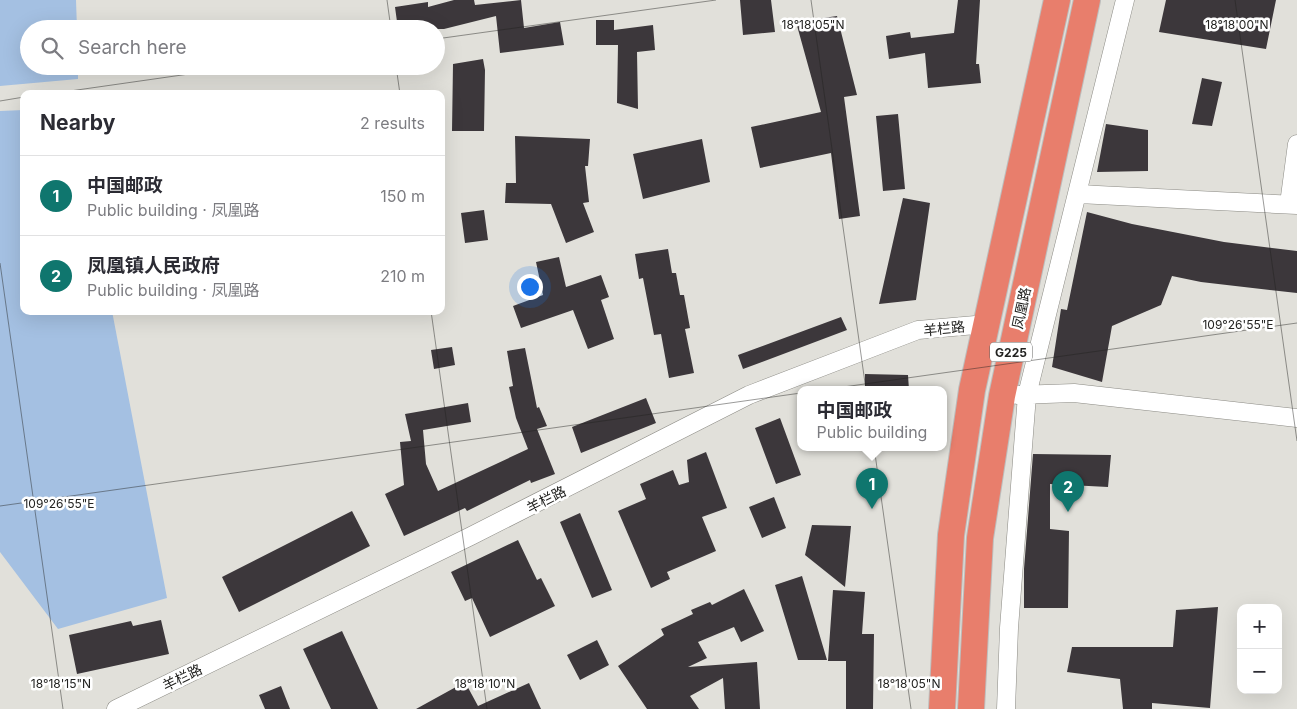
<!DOCTYPE html>
<meta charset="utf-8">
<style>
body{margin:0;font-family:Inter,"Noto Sans SC",sans-serif;background:#f7f7f7;color:#2b2b33}
.controls{position:absolute;right:15px;bottom:15px;display:grid;overflow:hidden;border-radius:10px;box-shadow:0 5px 20px #0002}
.controls button{width:45px;height:45px;display:grid;place-items:center;padding:0;border:0;border-bottom:1px solid #e1e1e2;background:#fff;color:#2b2b33;font:25px sans-serif}
.you{position:absolute;left:529px;top:286px;width:18px;height:18px;margin:-12px;border:4px solid #fff;border-radius:50%;background:#1a73e8;box-shadow:0 0 0 8px #1a73e833}
.badge{display:grid;place-items:center;width:32px;height:32px;border-radius:50%;background:#0f766e;color:#fff;font-size:16px;font-weight:700}
.pin{position:absolute;translate:-50% -41px;filter:drop-shadow(0 1px 2px #0008)}
.pin::after{content:'';position:absolute;top:26px;width:18px;height:15px;background:inherit;clip-path:polygon(0 0,100% 0,50% 100%)}
.popup{position:absolute;left:797px;top:386px;width:150px;height:65px;box-sizing:border-box;display:grid;place-content:center;border-radius:10px;background:#fff;filter:drop-shadow(0 1px 4px #0005);font-size:16px;white-space:nowrap;color:#7c7c81}
.popup b{font-size:19px;color:#2b2b33}
.popup::after{content:'';position:absolute;left:50%;top:100%;margin-left:-10px;border:10px solid transparent;border-top-color:#fff}
.list{margin:0;padding:0;list-style:none}
h2{display:flex;justify-content:space-between;align-items:center;height:65px;margin:0;padding:0 20px;font-size:21px}
h2 small{font-size:16px;font-weight:400;color:#7c7c81}
.list li{display:grid;grid-template-columns:32px 1fr auto;gap:15px;align-items:center;box-sizing:border-box;height:80px;padding:0 20px;border-top:1px solid #e1e1e2}
.list b{display:block;font-size:19px;white-space:nowrap}
.list p{margin:0;font-size:16px;white-space:nowrap;color:#7c7c81}
.list em{font-size:16px;font-style:normal;color:#7c7c81}
.icon{flex:none;width:28px;height:28px;fill:none;stroke:currentColor;stroke-width:2;stroke-linecap:round;stroke-linejoin:round}
.map{position:relative;flex:none;width:1297px;height:709px;overflow:hidden}
.search{position:absolute;background:#fff;box-shadow:0 5px 20px #0002;left:20px;top:20px;width:425px;height:55px;display:flex;align-items:center;gap:12px;box-sizing:border-box;padding:0 18px;border-radius:28px;color:#7c7c81;font-size:19px}
.panel{position:absolute;background:#fff;box-shadow:0 5px 20px #0002;left:20px;top:90px;width:425px;height:225px;border-radius:10px}
.map>svg:first-child{display:block}
</style>
<div class="map">
<svg width="1297" height="709" viewBox="0 0 1297 709">
<rect width="100%" height="100%" fill="#e1e0da"/>
<path fill="#a4c0e2" d="M0,0H76L77,29H29V66H78V79L0,86Z
M24,110V311H112L167,598L58,629L0,552V111Z"/>
<path fill="#3c373b" d="M454,0H474L475,5L521,0L524,28L560,22L564,45L500,53L496,16L444,29H398L395,7L428,2V7Z
M740,0H771L775,32L743,35Z
M958,0H980L976,64H979L981,83L928,88L925,53L889,59L886,36L910,32L911,38L954,33Z
M1166,0H1276L1266,49L1159,32Z
M837,16L857,95L844,97L860,216L839,219L831,153L760,168L751,127L821,112L796,22Z
M596,20H614V30L653,25L655,50L637,52L638,109L617,103L618,45H596Z
M483,59L485,70L484,131H452L453,64Z
M1202,78L1222,82L1212,126L1192,124Z
M898,114L905,189L883,191L876,116Z
M1106,124L1148,130V171L1097,172Z
M515,136L590,139L588,166H585L589,202L583,203L594,232L566,243L551,204L505,203L506,183H516Z
M702,139L710,182L643,199L633,154Z
M903,198L930,203L916,300L879,304Z
M484,210L488,240L465,243L461,213Z
M1087,212L1132,224L1224,242L1297,251V293L1201,282L1172,276L1161,305L1112,326L1102,382L1052,367L1061,309L1067,310Z
M668,249L672,273H676L680,295H684L690,328L685,329L694,373L669,378L661,334L654,335L643,278L639,279L635,254Z
M559,257L566,287L601,275L609,297L601,300L614,339L588,349L573,310L521,328L513,306L543,295L536,262Z
M841,317L847,330L743,369L738,355Z
M452,347L455,365L434,369L431,350Z
M525,348L537,408L539,407L547,426L537,429L555,474L531,483L530,480L467,511L465,508L404,536L385,494L404,485L400,442L411,441L405,414L468,403L471,422L423,430L426,464L438,491L528,449L516,418L509,387L513,386L507,351Z
M865,374L908,375L909,390H865Z
M646,398L656,423L581,453L572,427Z
M780,418L801,475L776,484L755,428Z
M706,452L727,508L702,517L716,551L667,572L670,579L651,588L618,511L646,499L640,484L673,470L679,485L689,482L687,460Z
M1033,454L1111,455L1108,487L1050,484V529L1069,531L1068,608H1024V569Z
M774,497L786,528L762,538L749,507Z
M352,511L370,546L239,612L222,577Z
M580,513L612,590L592,598L560,522Z
M812,525L851,526L845,587L805,555Z
M518,540L537,580L541,578L555,606L490,637L472,598L465,601L451,572Z
M802,576L827,660H798L775,585Z
M744,589L764,631L741,642L734,627L698,642L707,658L688,667L757,662L760,709H725L723,678L690,696L699,709H647L618,666L664,635L661,629L693,614L691,610L710,602L712,605Z
M833,590L865,592L862,634H874L873,709H846V661H828Z
M1218,607L1210,708L1152,703V709H1123L1120,679L1067,672L1072,647H1173L1176,610Z
M161,620L169,654L77,674L69,635L131,621L133,626Z
M342,631L378,709H331L303,649Z
M597,640L609,665L580,680L567,655Z
M465,682L478,706L529,683L541,709H416Z
M281,686L290,709H265L259,695Z"/>
<g fill="none" stroke-linecap="round" stroke-linejoin="round">
<defs>
<path id="minor" d="M1078,194L1297,205
M1289,204L1297,144
M1017,395L1074,393L1297,418
M116,709L471,536L749,395L918,330L987,324
M1006,709L1009,628L1027,395L1125,0"/>
<path id="highway" d="M942,709L951,535L972,390L1057,0
M971,709L980,538L1002,396L1087,0"/>
</defs>
<use href="#minor" stroke="#8b8a84" stroke-width="19"/>
<use href="#highway" stroke="#bdbdbc" stroke-width="28"/>
<use href="#minor" stroke="#fff" stroke-width="18"/>
<use href="#highway" stroke="#e87e6c" stroke-width="26"/>
</g>
<path fill="none" stroke="#222220" stroke-width="1" stroke-opacity="0.45" d="M387,0L391,29M811,0L911,709M1235,0L1297,441M436,39L716,0M396,66L400,94M49,94L245,66M0,101L24,97M0,263L63,709M431,311L487,709M0,506L1297,323"/>
<g text-anchor="middle" dominant-baseline="central" stroke-width="5" stroke-linejoin="round" paint-order="stroke">
<rect fill="#fff" stroke="#646463" stroke-width="1" x="990" y="342.5" width="42" height="19" rx="4"/>
<g font-size="12" font-weight="bold" fill="#222220">
<text x="1011" y="352">G225</text>
</g>
<g font-size="14" fill="#222220" stroke="#fff">
<text transform="translate(1021 308) rotate(-78)">凤凰路</text>
<text transform="translate(944 328) rotate(-6)">羊栏路</text>
<text transform="translate(546 499) rotate(-27)">羊栏路</text>
<text transform="translate(182 677) rotate(-26)">羊栏路</text>
</g>
</g>
<g font-size="12" text-anchor="middle" fill="#222220" stroke="#fff" stroke-width="5" stroke-linejoin="round" paint-order="stroke">
<text x="813" y="29">18°18'05"N</text>
<text x="1237" y="29">18°18'00"N</text>
<text x="1238" y="329">109°26'55"E</text>
<text x="59" y="508">109°26'55"E</text>
<text x="61" y="688">18°18'15"N</text>
<text x="485" y="688">18°18'10"N</text>
<text x="909" y="688">18°18'05"N</text>
</g>
</svg>
<div class="controls">
<button>+</button>
<button>−</button>
</div>
<div class="you"></div>
<div class="pin badge" style="left:872px;top:509px">1</div>
<div class="popup"><b>中国邮政</b>Public building</div>
<div class="pin badge" style="left:1068px;top:512px">2</div>
<div class="search"><svg class="icon" aria-label="search" viewBox="0 0 24 24"><circle cx="10" cy="10" r="6"/><path d="M15 15l6 6"/></svg>Search here</div>
<section class="panel">
<h2>Nearby<small>2 results</small></h2>
<ul class="list">
<li><span class="badge">1</span><div><b>中国邮政</b><p>Public building · 凤凰路</p></div><em>150 m</em></li>
<li><span class="badge">2</span><div><b>凤凰镇人民政府</b><p>Public building · 凤凰路</p></div><em>210 m</em></li>
</ul>
</section>
</div>
